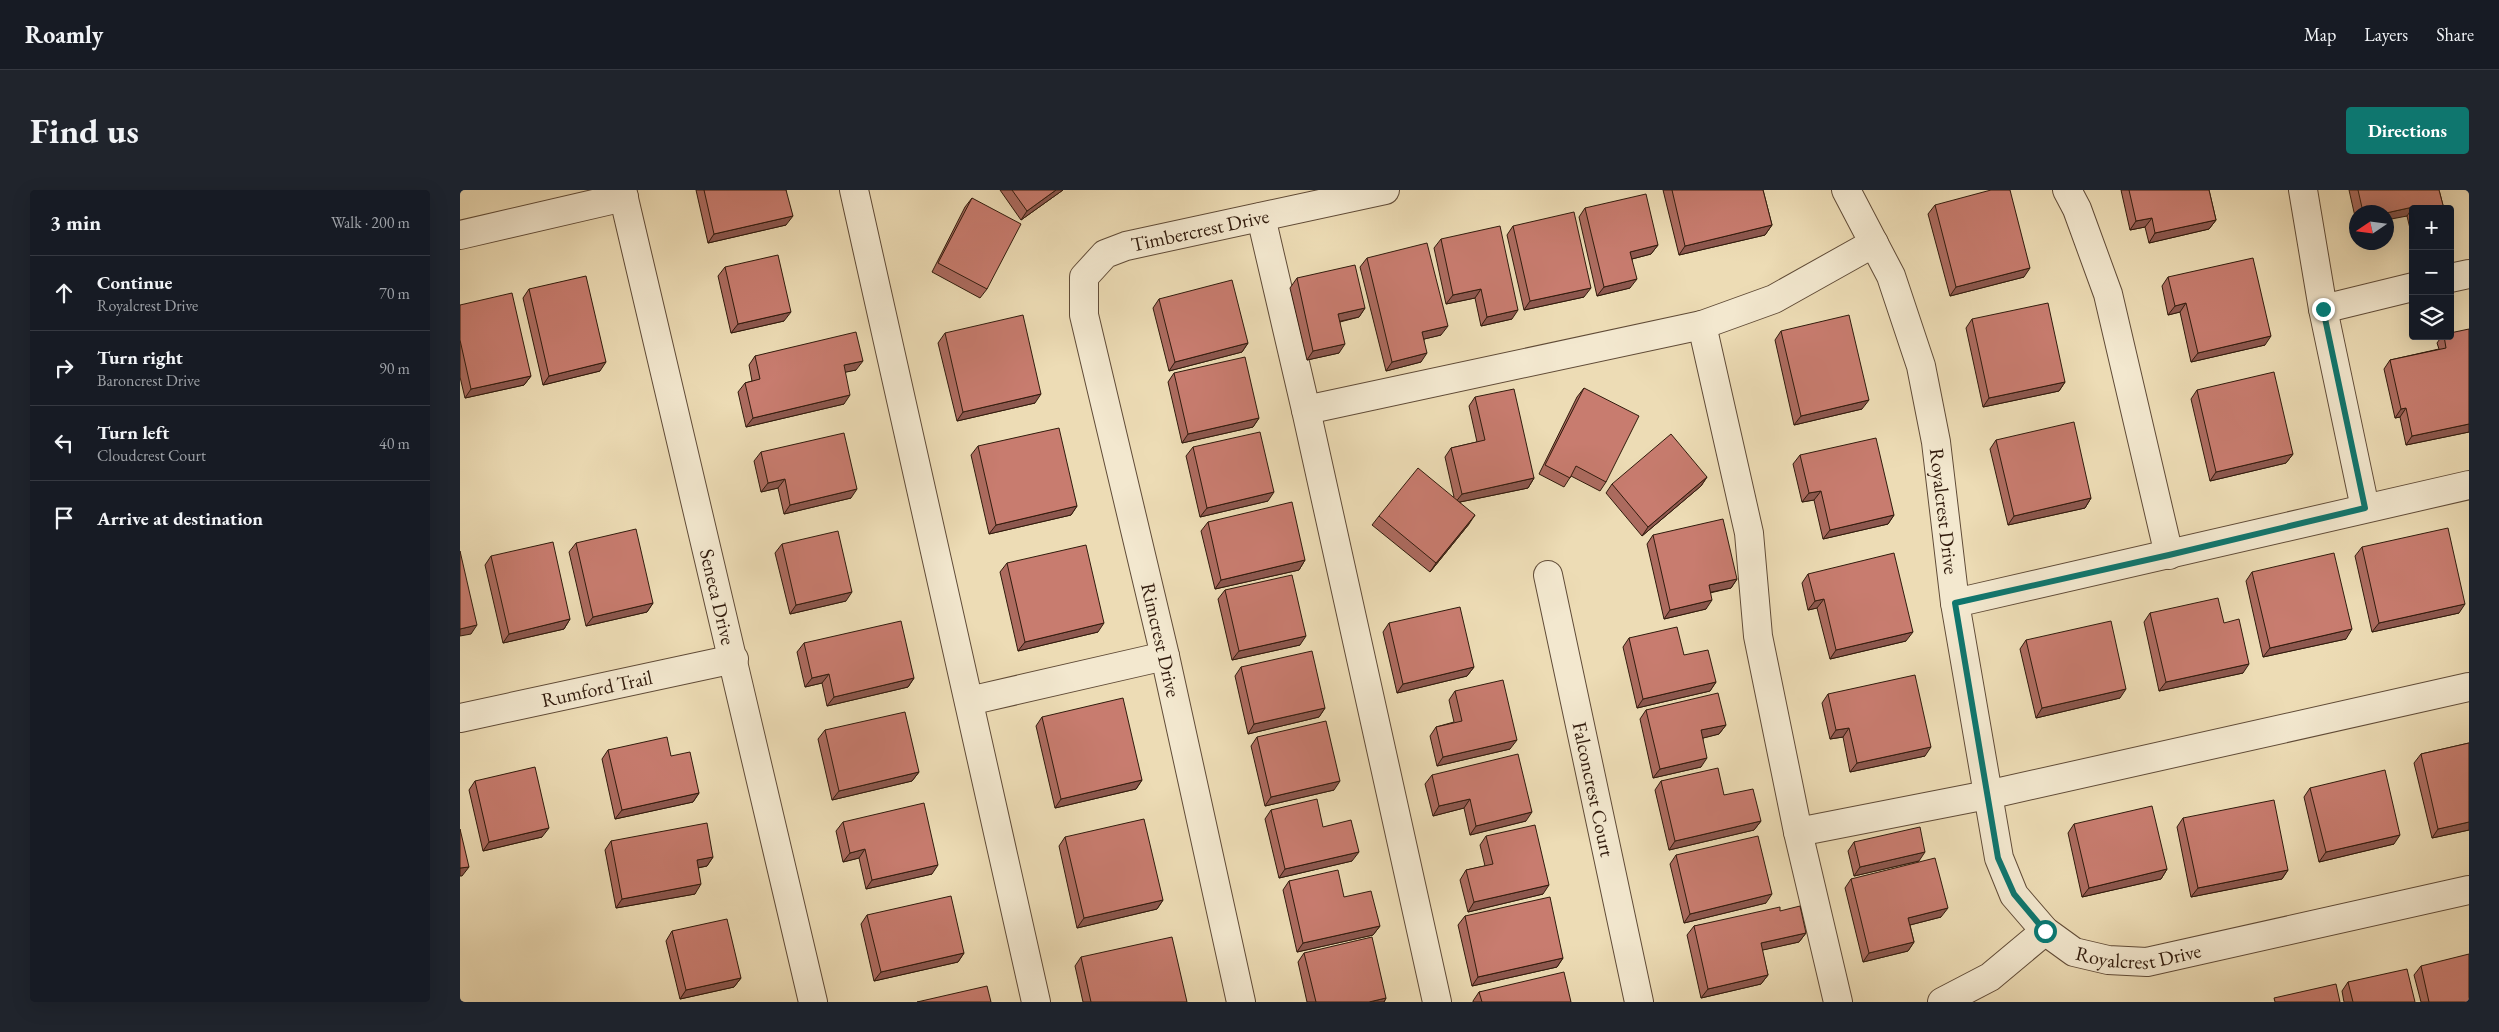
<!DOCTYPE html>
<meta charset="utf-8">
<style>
body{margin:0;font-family:"EB Garamond",serif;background:#20242c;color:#f1f3f6}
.controls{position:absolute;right:15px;top:15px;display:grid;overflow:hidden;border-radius:5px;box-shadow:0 5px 20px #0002}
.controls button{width:45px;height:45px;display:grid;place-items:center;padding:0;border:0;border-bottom:1px solid #363941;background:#171b24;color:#f1f3f6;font:25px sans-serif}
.compass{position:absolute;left:1889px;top:15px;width:45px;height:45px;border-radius:50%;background:#171b24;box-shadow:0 5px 20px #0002;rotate:257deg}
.stop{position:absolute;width:15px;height:15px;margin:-11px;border:4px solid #0f766e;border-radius:50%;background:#fff}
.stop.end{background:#0f766e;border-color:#fff;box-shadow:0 1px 5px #0008}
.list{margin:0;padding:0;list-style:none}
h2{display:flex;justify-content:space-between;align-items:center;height:65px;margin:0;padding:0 20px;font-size:21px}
h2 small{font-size:16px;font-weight:400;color:#9ea1a6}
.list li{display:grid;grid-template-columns:32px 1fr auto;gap:15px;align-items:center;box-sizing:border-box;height:75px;padding:0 20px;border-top:1px solid #363941}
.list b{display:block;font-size:19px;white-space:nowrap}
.list p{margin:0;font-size:16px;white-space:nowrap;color:#9ea1a6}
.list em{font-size:16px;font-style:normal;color:#9ea1a6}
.icon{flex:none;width:28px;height:28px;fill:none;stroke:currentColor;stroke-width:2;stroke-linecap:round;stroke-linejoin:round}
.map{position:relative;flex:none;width:2009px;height:812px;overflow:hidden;border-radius:5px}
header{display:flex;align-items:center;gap:30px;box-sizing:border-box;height:70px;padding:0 25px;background:#171b24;border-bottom:1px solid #363941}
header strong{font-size:24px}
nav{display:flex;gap:28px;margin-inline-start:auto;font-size:18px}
.intro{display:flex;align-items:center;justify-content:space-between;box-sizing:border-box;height:120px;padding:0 30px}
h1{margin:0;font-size:35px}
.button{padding:12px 22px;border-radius:5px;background:#0f766e;color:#fff;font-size:18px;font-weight:700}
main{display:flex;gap:30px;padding:0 30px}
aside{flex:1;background:#171b24;border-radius:5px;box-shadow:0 5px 20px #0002}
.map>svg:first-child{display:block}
</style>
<header>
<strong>Roamly</strong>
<nav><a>Map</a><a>Layers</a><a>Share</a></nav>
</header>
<div class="intro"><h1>Find us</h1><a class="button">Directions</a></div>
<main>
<aside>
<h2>3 min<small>Walk · 200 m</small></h2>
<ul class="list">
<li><svg class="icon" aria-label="ahead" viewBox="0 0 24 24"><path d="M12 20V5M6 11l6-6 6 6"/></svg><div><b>Continue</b><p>Royalcrest Drive</p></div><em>70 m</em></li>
<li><svg class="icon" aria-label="right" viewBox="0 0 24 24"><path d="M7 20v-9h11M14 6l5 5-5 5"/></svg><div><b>Turn right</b><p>Baroncrest Drive</p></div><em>90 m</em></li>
<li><svg class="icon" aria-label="left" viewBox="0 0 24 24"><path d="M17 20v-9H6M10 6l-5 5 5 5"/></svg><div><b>Turn left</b><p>Cloudcrest Court</p></div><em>40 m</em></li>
<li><svg class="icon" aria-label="arrive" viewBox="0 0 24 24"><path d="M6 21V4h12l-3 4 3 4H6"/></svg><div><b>Arrive at destination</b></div></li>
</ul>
</aside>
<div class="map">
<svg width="2009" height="812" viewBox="0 0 2009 812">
<rect width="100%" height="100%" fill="#eddcb5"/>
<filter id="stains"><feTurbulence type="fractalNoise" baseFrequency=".004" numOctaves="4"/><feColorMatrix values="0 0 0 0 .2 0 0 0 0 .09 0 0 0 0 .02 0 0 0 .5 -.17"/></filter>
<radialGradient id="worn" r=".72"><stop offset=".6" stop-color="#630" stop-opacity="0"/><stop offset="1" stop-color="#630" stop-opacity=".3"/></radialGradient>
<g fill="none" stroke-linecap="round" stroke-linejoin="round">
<defs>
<g id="minor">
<path id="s1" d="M162,0L353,812"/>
<path d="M394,0L576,812"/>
<path id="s2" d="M1386,0L1431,86L1461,176L1476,252L1495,413L1539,668L1554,705L1585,741L1614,762L1648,770L1687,772L2009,700"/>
<path d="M1607,0L1617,19L1648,104L1709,365"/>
<path d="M1843,0L1863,119L1905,318"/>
<path d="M801,27L846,220L977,812"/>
<path d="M0,45L164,7"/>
<path d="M1990,88L2009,84"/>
<path d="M1863,119L1953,97"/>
<path d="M1242,135L1289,343L1298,446L1338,642L1378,812"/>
<path d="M846,220L1242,135L1314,109L1414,53"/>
<path id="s3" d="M1088,385L1179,812"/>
<path d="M1495,413L2009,295"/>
<path d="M509,511L705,466"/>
<path id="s4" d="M0,528L274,469"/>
<path d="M1338,642L1527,605L2009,497"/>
<path id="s5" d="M781,812L705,466L624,125V87L645,64L666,56L925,0"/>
<path d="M1482,812L1530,787L1585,741"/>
</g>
</defs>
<use href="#minor" stroke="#604b37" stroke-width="30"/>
<use href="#minor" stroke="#f3e8cf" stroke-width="28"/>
</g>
<path fill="#ac6b5f" stroke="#311b0d" d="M236,0H326V35L248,53Z
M540,0H603L561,30Z
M1203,0H1303L1312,35L1305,45L1219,65Z
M1661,0H1749L1756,30L1749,39L1689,53L1685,37L1670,40Z
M1889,0H1979L1984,19H1953V51L1947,26L1926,22H1896V31Z
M512,8L527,99L520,108L472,82L505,17Z
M1475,15L1564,87L1490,106L1468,24Z
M1125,18L1198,55L1191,64L1172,69L1170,98L1137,106L1119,27Z
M1053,36L1124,107L1064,120L1047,45Z
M981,49L1052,129L1021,136L1015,108L986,114L974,58Z
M907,68L981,145L964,149L961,172L926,181L900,77Z
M265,77L324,131L271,143L258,86Z
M1708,87L1805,155L1731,172L1720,122L1708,125L1702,96Z
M837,88L905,118L899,127L880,132L879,163L847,170L830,98Z
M69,99L140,181L83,195L63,108Z
M699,109L788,153L782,162L709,181L693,118Z
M0,115L71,186L64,195L5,208L0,187Z
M1512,129L1605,192L1599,201L1523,217L1506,138Z
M1321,141L1402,219L1334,235L1315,150Z
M485,143L575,213L497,231L478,153Z
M1982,146H1990L2009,242L1946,255L1940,227L1935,228L1924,179L1930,170L1979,159L1977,153Z
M295,166L396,180L385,182L384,214L286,237L278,202L285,193L292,191L289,175Z
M714,183L799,228L793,237L722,253L708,192Z
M1124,198L1146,292L1140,301L1111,286L1104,297L1079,284L1117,207Z
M1737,200L1833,264L1826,273L1750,291L1731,209Z
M1015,207L1074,288L1068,298L1000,312L1009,334L970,382L912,335L919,326L994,307L985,267L991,258L1017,252L1009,216Z
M1536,250L1631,308L1625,318L1548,335L1530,259Z
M518,256L617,316L611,325L529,344L511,265Z
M733,257L808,311L740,327L726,266Z
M301,262L391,308L324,324L318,298L301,302L294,271Z
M1340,265L1434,325L1428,334L1363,349L1354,310L1342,312L1333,274Z
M1247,287L1241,296L1182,346L1146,303L1152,294Z
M748,332L845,370L839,380L755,399L741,341Z
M1193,345L1277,389L1271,398L1250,403L1246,419L1204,429L1187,354Z
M116,353L193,413L187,422L126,436L109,362Z
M322,354L386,411L330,424L315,363Z
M1902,357L1999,423L1912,442L1895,366Z
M31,366L110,429L104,439L43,453L25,375Z
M547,373L638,442L558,461L540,382Z
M1792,382L1886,449L1803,467L1786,391Z
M1348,384L1446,451L1370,469L1357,418L1348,420L1342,393Z
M765,400L840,455L772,470L758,409Z
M1690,423L1764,433L1783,483L1699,501L1684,432Z
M929,433L1014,477L1007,486L937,503L923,442Z
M1169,448L1224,465L1256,492L1250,501L1177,518L1163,457Z
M1566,450L1660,508L1576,528L1560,459Z
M344,453L454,488L448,497L367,516L362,493L345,497L337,462Z
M781,477L865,518L859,527L788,544L775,486Z
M995,501L1050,559L977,576L970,546L976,537L994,532L989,510Z
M1368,504L1465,566L1390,582L1383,547L1370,549L1362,513Z
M1186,520L1266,535L1259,544L1243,548L1241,577L1193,588L1180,529Z
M582,527L682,590L676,599L595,618L576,536Z
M365,540L459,582L452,591L372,610L358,549Z
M797,547L874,600L805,616L791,556Z
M2009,553V640L1972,648L1954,573L1961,564Z
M148,560L211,566L239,603L233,612L155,629L142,569Z
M972,585L1066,631L1010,645L1004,618L973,626L965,594Z
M15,591L82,647L23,661L9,600Z
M1201,591L1264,605L1301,631L1294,640L1209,660L1195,600Z
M1850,598L1934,654L1859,672L1844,607Z
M811,620L863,637L892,671L819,688L805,629Z
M1723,628L1828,680L1822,689L1731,707L1717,637Z
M383,632L472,684L406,699L399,668L383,672L376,641Z
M1614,634L1707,679L1701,689L1622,707L1608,643Z
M1026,646L1083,704L1008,722L1000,690L1006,680L1025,676L1020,655Z
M605,647L703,710L697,719L617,738L599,656Z
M151,651L253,667L247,676L238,678L235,704L156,718L145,660Z
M1394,652L1459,671L1394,686L1388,661Z
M1216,665L1306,713L1224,733L1210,674Z
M1391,689L1481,727L1450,735L1454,752L1448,761L1403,772L1385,698Z
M829,691L884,707L920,736L913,745L837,762L823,700Z
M1320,721L1346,743L1339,752L1302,760L1308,785L1301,794L1241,808L1227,745L1234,736Z
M407,725L504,763L498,772L414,791L401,734Z
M1005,726L1103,768L1097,777L1012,796L998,735Z
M212,741L281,788L274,797L220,809L206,751Z
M844,763L926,808L924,812H847L838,772Z
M621,767L727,812H623L615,776Z
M1961,776L2009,812H1961L1954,785Z
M1888,792L1955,812H1884L1882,801Z
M1019,802L1111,812H1013V811Z"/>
<path fill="#8c574e" stroke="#311b0d" d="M596,0H603L561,30L567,21Z
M1953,17L1947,26L1926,30V23Z
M333,26L326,35L248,53L254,44Z
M1692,28L1685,37L1670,40L1676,31Z
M1756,30L1749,39L1689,53L1695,43Z
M1312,35L1305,45L1219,65L1225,56Z
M1198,55L1191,64L1164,71L1170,62Z
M1570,78L1564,87L1490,106L1496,97Z
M1177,89L1170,98L1137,106L1144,97Z
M1131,98L1124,107L1064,120L1070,111Z
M1021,99L1015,108L986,114L993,105Z
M1726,113L1720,122L1708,125L1715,116Z
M905,118L899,127L872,133L878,124Z
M1058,120L1052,129L1021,136L1027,127Z
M331,122L324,131L271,143L278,134Z
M988,136L981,145L956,151L962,142Z
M1811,146L1805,155L1731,172L1738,163Z
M788,153L782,162L709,181L715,172Z
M885,154L879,163L847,170L853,161Z
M967,163L961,172L926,181L932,172Z
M403,171L396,180L377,184L384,175Z
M146,172L140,181L83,195L89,186Z
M71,186L64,195L5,208L11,199Z
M1605,192L1599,201L1523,217L1529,208Z
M581,204L575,213L497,231L503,222Z
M390,205L384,214L286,237L293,228Z
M1409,210L1402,219L1334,235L1341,226Z
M1946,218L1940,227L1935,228L1941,219Z
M799,228L793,237L722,253L728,244Z
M2009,234V242L1946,255L1952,246Z
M1833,264L1826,273L1750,291L1756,282Z
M1247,287L1241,296L1182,346L1188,337Z
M1074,288L1068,298L995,313L1002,304Z
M325,289L318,298L301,302L308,293Z
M397,299L391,308L324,324L330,315Z
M1361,301L1354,310L1342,312L1349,303Z
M814,302L808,311L740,327L747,318Z
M1631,308L1625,318L1548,335L1554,326Z
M617,316L611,325L529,344L536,335Z
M1015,325L1009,334L970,382L976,373Z
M1434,325L1428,334L1363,349L1370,340Z
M845,370L839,380L755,399L761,390Z
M1277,389L1271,398L1242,404L1249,395Z
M392,402L386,411L330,424L336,415Z
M1364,409L1357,418L1348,420L1355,411Z
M1252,410L1246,419L1204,429L1210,420Z
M193,413L187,422L126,436L133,427Z
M2005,414L1999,423L1912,442L1919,433Z
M110,429L104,439L43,453L49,444Z
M644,433L638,442L558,461L565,452Z
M17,435L11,444L0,446V439Z
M1892,439L1886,449L1803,467L1810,458Z
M1453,442L1446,451L1370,469L1376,460Z
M846,446L840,455L772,470L779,461Z
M1789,474L1783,483L1699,501L1706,492Z
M1014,477L1007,486L937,503L943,494Z
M369,484L362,493L345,497L352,488Z
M454,488L448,497L367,516L374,507Z
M1256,492L1250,501L1177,518L1183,509Z
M1666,499L1660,508L1576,528L1582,518Z
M865,518L859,527L788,544L794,534Z
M1266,535L1259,544L1235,550L1241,540Z
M1389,538L1383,547L1370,549L1376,540Z
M1057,550L1050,559L977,576L983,567Z
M1471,557L1465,566L1390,582L1397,573Z
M1247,568L1241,577L1193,588L1200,579Z
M459,582L452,591L372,610L379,601Z
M682,590L676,599L595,618L601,609Z
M880,591L874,600L805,616L811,607Z
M239,603L233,612L155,629L162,620Z
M1010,609L1004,618L973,626L979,616Z
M1072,622L1066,631L1010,645L1016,636Z
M1301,631L1294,640L1209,660L1215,651Z
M2009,632V640L1972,648L1978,639Z
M89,638L82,647L23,661L29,652Z
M1940,645L1934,654L1859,672L1866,662Z
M405,659L399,668L383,672L390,663Z
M899,662L892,671L819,688L825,679Z
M1465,662L1459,671L1394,686L1400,677Z
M253,667L247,676L231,679L237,670Z
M478,675L472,684L406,699L412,690Z
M9,677L2,686H0V678Z
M1707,679L1701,689L1622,707L1629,698Z
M1828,680L1822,689L1731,707L1738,698Z
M241,694L235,704L156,718L162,709Z
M1089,695L1083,704L1008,722L1014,712Z
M1312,704L1306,713L1224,733L1230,724Z
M703,710L697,719L617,738L624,728Z
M1488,718L1481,727L1442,737L1448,728Z
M920,736L913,745L837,762L843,753Z
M1346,743L1339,752L1294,762L1301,753Z
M1454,752L1448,761L1403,772L1409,763Z
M504,763L498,772L414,791L421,782Z
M1103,768L1097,777L1012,796L1018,787Z
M1308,785L1301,794L1241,808L1248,799Z
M281,788L274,797L220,809L226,800Z
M926,808L924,812H909Z"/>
<path fill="#c87c6f" stroke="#311b0d" d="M244,0H326L333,26L254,44Z
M552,0H596L567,21Z
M1212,0H1303L1312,35L1225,56Z
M1531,0H1550L1570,78L1496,97L1475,15Z
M1669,0H1749L1756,30L1695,43L1692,28L1676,31Z
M1898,0H1979L1984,19H1954L1953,17L1926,23L1903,22Z
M1186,4L1198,55L1170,62L1177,89L1144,97L1125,18Z
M512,8L561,34L527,99L478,73Z
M1114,22L1131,98L1070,111L1053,36Z
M1040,36L1058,120L1027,127L1021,99L993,105L981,49Z
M967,53L988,136L962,142L967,163L932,172L907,68Z
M318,65L331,122L278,134L265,77Z
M1793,68L1811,146L1738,163L1726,113L1715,116L1708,87Z
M895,75L905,118L878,124L885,154L853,161L837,88Z
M126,86L146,172L89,186L69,99Z
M772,90L788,153L715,172L699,109Z
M52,103L71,186L11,199L0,150V115Z
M1588,113L1605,192L1529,208L1512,129Z
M563,125L581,204L503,222L485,143Z
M1389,125L1409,210L1341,226L1321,141Z
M2009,139V234L1952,246L1946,218L1941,219L1930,170L1986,158L1984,146H1990V143Z
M396,142L403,171L384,175L390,205L293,228L285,193L300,189L295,166Z
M785,167L799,228L728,244L714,183Z
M1814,182L1833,264L1756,282L1737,200Z
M1124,198L1179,226L1146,292L1116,276L1110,288L1085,275Z
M1054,199L1074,288L1002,304L991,258L1025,250L1015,207Z
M1614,232L1631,308L1554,326L1536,250Z
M599,238L617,316L536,335L518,256Z
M800,242L814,302L747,318L733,257Z
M384,243L397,299L330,315L325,289L308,293L301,262Z
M1211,244L1247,287L1188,337L1152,294Z
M1416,248L1434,325L1370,340L1361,301L1349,303L1340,265Z
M958,278L1015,325L976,373L919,326Z
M832,312L845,370L761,390L748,332Z
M1263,329L1277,389L1249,395L1252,410L1210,420L1193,345Z
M1988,338L2005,414L1919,433L1902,357Z
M176,339L193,413L133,427L116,353Z
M378,341L392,402L336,415L322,354Z
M93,352L110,429L49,444L31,366Z
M626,355L644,433L565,452L547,373Z
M0,361L17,435L0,439Z
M1434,363L1453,442L1376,460L1364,409L1355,411L1348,384Z
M1874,363L1892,439L1810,458L1792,382Z
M832,385L846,446L779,461L765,400Z
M1758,408L1764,433L1779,429L1789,474L1706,492L1690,423Z
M1000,417L1014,477L943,494L929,433Z
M441,431L454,488L374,507L369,484L352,488L344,453Z
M1651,431L1666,499L1582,518L1566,450Z
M1217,437L1224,465L1248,460L1256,492L1183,509L1169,448Z
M852,461L865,518L794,534L781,477Z
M1455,485L1471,557L1397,573L1389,538L1376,540L1368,504Z
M1043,490L1057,550L983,567L976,537L1002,531L995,501Z
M1258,503L1266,535L1241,540L1247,568L1200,579L1186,520Z
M663,508L682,590L601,609L582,527Z
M445,522L459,582L379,601L365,540Z
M866,531L880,591L811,607L797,547Z
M207,547L211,566L230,562L239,603L162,620L148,560Z
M2009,553V632L1978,639L1961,564Z
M1058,564L1072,622L1016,636L1010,609L979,616L972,585Z
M75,577L89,638L29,652L15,591Z
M1258,578L1264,605L1293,599L1301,631L1215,651L1201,591Z
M1925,580L1940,645L1866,662L1850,598Z
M857,609L863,637L891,630L899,662L825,679L811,620Z
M1814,610L1828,680L1738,698L1723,628Z
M464,613L478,675L412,690L405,659L390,663L383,632Z
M1692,616L1707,679L1629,698L1614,634Z
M684,629L703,710L624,728L605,647Z
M247,633L253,667L237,670L241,694L162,709L151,651Z
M1075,635L1089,695L1014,712L1006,680L1033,674L1026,646Z
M1460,637L1465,662L1400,677L1394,652Z
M0,639L9,677L0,678Z
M1298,646L1312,704L1230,724L1216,665Z
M1475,668L1488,718L1448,728L1454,752L1409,763L1391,689Z
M878,680L884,707L911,701L920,736L843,753L829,691Z
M491,706L504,763L421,782L407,725Z
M1090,707L1103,768L1018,787L1005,726Z
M1340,716L1346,743L1301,753L1308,785L1248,799L1234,736L1320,717V721Z
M267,729L281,788L226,800L212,741Z
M712,747L727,812H631L621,767Z
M912,747L926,808L909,812H856L844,763Z
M2009,764V812H1969L1961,776Z
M1947,779L1955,812H1893L1888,792Z
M1104,782L1111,812H1022L1019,802Z
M1876,794L1880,812H1815L1814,808Z
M527,796L531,812H457Z"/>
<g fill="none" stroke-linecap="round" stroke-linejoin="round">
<path stroke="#0f766e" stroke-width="6" d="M1585,741L1554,704L1538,668L1495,413L1709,365L1905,318L1863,119"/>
</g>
<g text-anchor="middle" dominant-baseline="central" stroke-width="4" stroke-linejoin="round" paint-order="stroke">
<g font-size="20" fill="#311b0d" stroke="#f3e8cf">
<text stroke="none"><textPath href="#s5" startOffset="872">Timbercrest Drive</textPath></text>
<text stroke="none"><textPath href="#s2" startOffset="339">Royalcrest Drive</textPath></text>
<text stroke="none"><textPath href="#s1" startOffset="418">Seneca Drive</textPath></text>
<text transform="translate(701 450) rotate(77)">Rimcrest Drive</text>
<text stroke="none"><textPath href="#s4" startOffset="140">Rumford Trail</textPath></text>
<text stroke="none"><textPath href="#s3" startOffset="219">Falconcrest Court</textPath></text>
<text stroke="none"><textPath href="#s2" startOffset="879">Royalcrest Drive</textPath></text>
</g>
</g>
<rect width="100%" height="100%" filter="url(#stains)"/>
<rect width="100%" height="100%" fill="url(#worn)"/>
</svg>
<div class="controls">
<button>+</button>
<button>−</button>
<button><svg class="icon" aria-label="layers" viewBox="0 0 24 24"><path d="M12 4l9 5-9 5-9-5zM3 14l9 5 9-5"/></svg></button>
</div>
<svg class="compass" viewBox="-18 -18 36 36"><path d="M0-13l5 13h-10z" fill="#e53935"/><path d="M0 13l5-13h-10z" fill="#9ea1a6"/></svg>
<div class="stop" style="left:1585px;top:741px"></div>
<div class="stop end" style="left:1863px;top:119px"></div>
</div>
</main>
